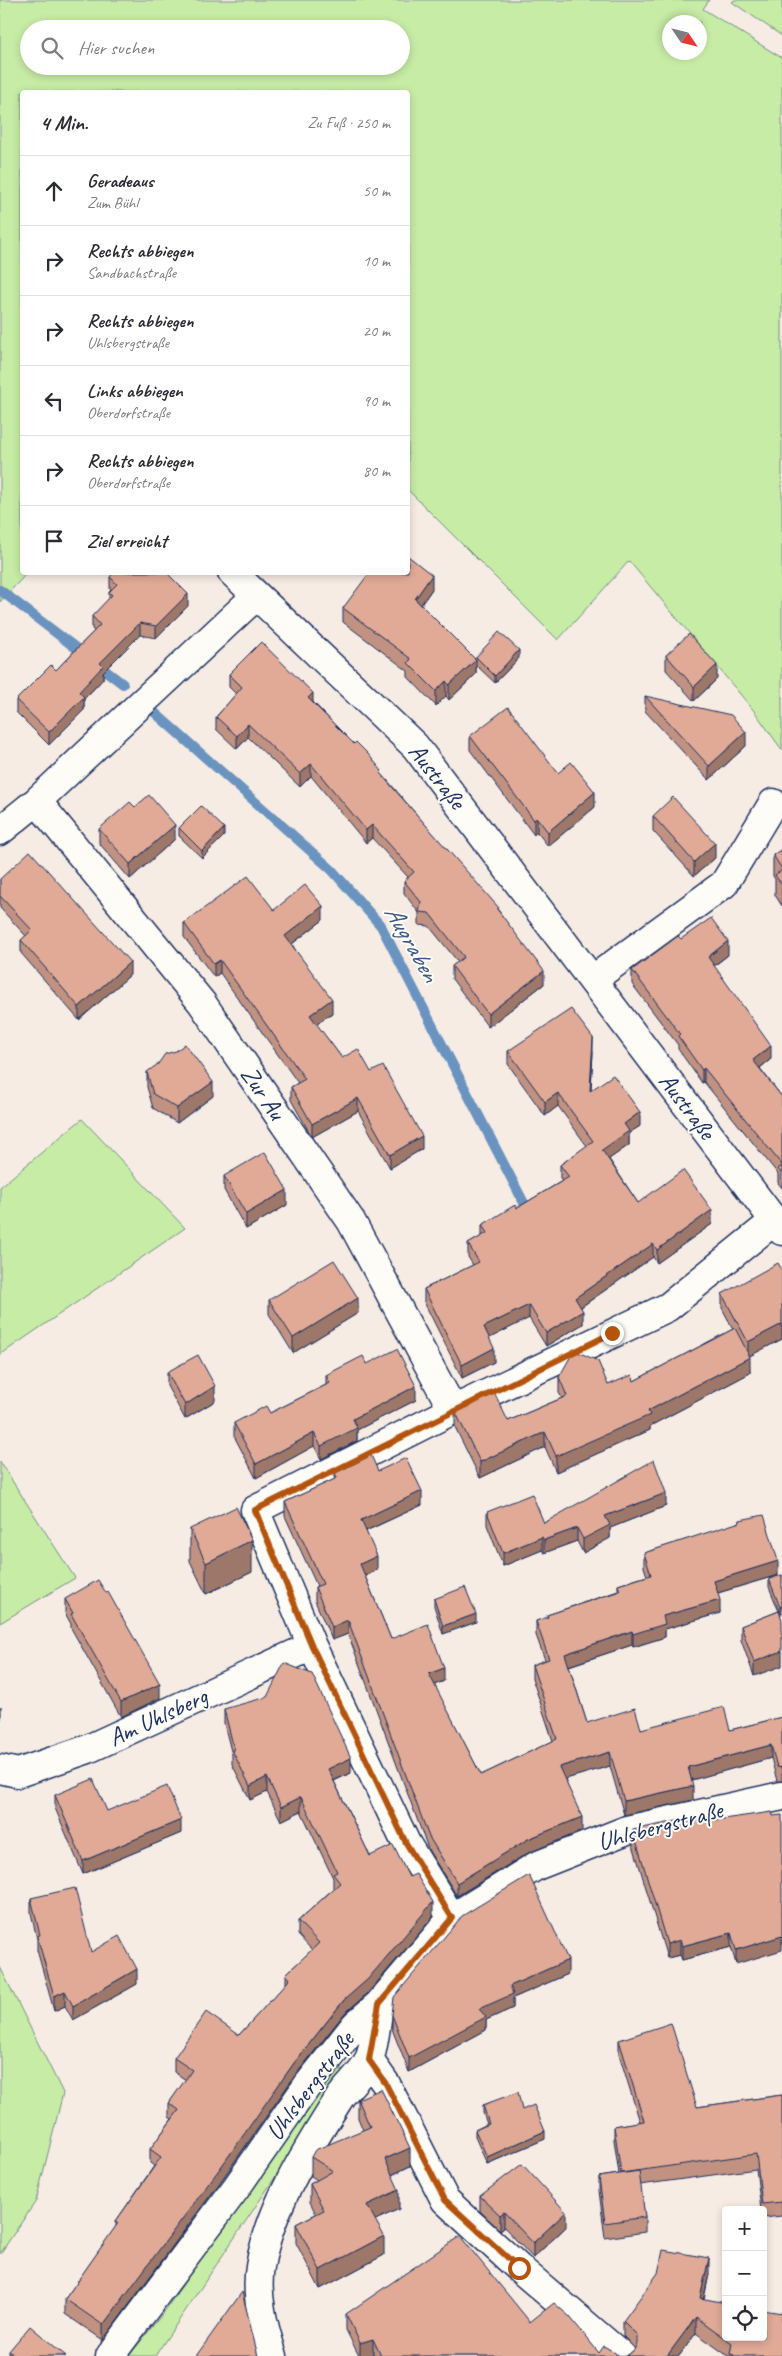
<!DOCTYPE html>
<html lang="de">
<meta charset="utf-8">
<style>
body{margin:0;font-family:Caveat,sans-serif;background:#f2f2f3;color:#2b2b33}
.controls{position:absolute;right:15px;bottom:15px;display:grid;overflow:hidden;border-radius:5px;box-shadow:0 2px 8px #0003}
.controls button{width:45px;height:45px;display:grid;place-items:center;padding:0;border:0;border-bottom:1px solid #e1e1e2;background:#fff;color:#2b2b33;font:25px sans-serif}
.compass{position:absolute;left:662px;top:15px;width:45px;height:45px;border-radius:50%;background:#fff;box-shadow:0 2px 8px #0003;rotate:125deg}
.stop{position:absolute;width:15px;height:15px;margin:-11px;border:4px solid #b45309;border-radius:50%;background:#fff}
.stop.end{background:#b45309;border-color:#fff;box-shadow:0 1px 5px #0008}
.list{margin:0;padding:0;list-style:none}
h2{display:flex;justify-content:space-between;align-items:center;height:65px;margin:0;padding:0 20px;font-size:21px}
h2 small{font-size:16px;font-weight:400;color:#7c7c81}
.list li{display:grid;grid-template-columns:32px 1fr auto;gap:15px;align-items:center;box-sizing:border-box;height:70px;padding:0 20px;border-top:1px solid #e1e1e2}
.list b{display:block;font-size:19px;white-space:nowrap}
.list p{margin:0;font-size:16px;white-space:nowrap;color:#7c7c81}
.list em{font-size:16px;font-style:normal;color:#7c7c81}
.icon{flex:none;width:28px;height:28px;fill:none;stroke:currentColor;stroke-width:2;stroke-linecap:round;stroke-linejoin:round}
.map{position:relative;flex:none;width:782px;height:2356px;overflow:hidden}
.search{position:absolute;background:#fff;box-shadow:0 2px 8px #0003;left:20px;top:20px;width:390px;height:55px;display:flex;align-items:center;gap:12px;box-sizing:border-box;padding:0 18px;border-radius:28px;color:#7c7c81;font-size:19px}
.panel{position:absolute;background:#fff;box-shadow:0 2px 8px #0003;left:20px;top:90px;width:390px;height:485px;border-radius:5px}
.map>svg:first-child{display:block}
</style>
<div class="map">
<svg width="782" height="2356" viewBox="0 0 782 2356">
<rect width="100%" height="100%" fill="#f7ece4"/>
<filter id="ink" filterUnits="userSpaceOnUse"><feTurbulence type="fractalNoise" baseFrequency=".02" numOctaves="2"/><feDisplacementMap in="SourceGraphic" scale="10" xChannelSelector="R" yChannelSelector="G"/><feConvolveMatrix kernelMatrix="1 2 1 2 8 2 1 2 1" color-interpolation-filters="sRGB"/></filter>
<g filter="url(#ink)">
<path fill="#c7eca6" stroke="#718e82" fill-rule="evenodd" d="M0,0H709L703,9L782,58V750L755,712L629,561L558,640L408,490V92H22V572L27,573L0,602ZM670,22H700V52H670ZM29,29H401V66H29Z
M734,0H782V36L732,2Z
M82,1119L185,1228L0,1355V1187Z
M0,1462L75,1578L0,1623Z
M0,1967L63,2093L36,2201L0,2254Z
M348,2069L155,2356H129L164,2312L289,2129L339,2071Z"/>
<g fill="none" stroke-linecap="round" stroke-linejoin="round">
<path stroke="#6b94bf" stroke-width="10" d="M0,590L123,684
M153,711L332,870L381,926L525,1205"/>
<defs>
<path id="minor" d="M232,572L415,746L782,1231
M37,801L202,1003L351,1221L453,1410
M0,831L37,801L256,596
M592,980L724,884L773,803
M0,1769L18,1773L88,1749L312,1646
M452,1918L406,1843L312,1646L255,1510L453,1410L668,1307L774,1221
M369,2060L386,2084L445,2200L519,2268L622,2356
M110,2356L236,2188L307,2086L356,2024L379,2004L452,1918L536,1866L627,1830L782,1796
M273,2356C264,2328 255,2296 260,2267C269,2209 308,2148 339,2099C347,2086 362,2075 369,2060C374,2048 377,2019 379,2004"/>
</defs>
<use href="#minor" stroke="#1b2f5e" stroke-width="31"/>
<use href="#minor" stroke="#fdfcf7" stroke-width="28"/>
</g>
<path fill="#c19281" stroke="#1b2f5e" d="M110,577L188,606L156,638L140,635L103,672V679L84,699V710L49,745L16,712V700L56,670L94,631L92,629V616L109,599V592L111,590L110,589Z
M432,589L421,605L476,660V657L519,658L495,683L476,665V674L449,700L446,696L436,706L408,677V671L343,622V608Z
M666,655L717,679L694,701L666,670Z
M229,674L313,702L382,774L499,911L544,984L488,1027L452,979V966L458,962L429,926L419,925V913L404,893V881L408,877L372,838L366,843L311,776L300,787L248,737L237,749L216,729V717L236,694L229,687Z
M645,696L746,746L709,780L645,711Z
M470,736L558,773L595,807L548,846L537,832L534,835L470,750Z
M653,816L715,858L694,876L653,831Z
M179,828L224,836L202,858L179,836Z
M99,829L175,839L130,879L99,843Z
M782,849V906L775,895V879L773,876V855Z
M0,879L130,975L79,1020L21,953V940L26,936L0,908Z
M274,910L323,920L292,944L332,1013L316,1024L342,1058L371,1072L422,1149L390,1168L358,1111L312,1137L291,1100V1087L298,1083L220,973L214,977L184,937V923Z
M681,939L728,955L714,966L771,1059L760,1068L782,1097V1188L778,1183V1174L704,1082L702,1083L678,1049V1045L632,984V970Z
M508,1051L593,1052L591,1090L640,1126L629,1133V1145L609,1159L638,1203L712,1224L657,1263L653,1257L581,1307L583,1324L546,1346L529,1318L489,1338L494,1362L462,1378L424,1302V1289L473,1265L468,1257V1244L482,1236V1225L517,1208L562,1181L560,1178V1165L587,1146L558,1106L545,1116L508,1064Z
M147,1072L213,1096L177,1123L153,1108L147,1087Z
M224,1176L287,1205L246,1229L224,1190Z
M782,1270V1339L749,1356L750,1373L650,1426V1430L556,1472L545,1447L480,1478L455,1427V1411L508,1421L562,1398L559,1393V1377L608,1385L634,1381L733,1329L722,1308V1294Z
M269,1300L358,1313L293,1353L269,1314Z
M367,1364L416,1400L357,1430V1441L321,1459L314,1446L256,1478L234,1436V1423L270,1413L326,1385V1375Z
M167,1372L215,1401L185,1419L167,1386Z
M378,1471L422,1505L366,1531L377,1570L365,1576L391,1639L444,1681L434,1685L481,1775L553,1741L532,1678V1665L545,1660L536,1635V1621L547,1618V1615L618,1591V1585L647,1576L644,1567V1553L740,1523V1520L778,1575L718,1593L720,1613L665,1629V1637L633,1647L632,1645L569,1666L587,1723L641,1729L730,1730L782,1717V1781H777L771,1758L691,1780L693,1800L624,1815L610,1766L565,1779L582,1831L528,1853L457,1896L429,1851L348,1634L332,1640L315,1601V1587L317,1586L285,1516V1502L335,1479V1473Z
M666,1506L610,1528V1538L583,1553L577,1541L544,1553L542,1550L503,1566L487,1525V1512L544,1523Z
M190,1529L252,1572L206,1594L190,1561Z
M782,1575L780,1614L769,1587V1579Z
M65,1599L160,1698L121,1717L71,1628V1624L65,1613Z
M434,1599L476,1622L443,1634L434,1606Z
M779,1611L754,1676L741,1640V1626Z
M224,1709L351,1773L334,1781L370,1856L409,1877L433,1917L368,1993L344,2014L294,2077L221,2181L103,2340L65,2314V2299L116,2227V2221L154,2166L150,2163V2149L172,2119L169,2117V2103L186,2080L174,2072V2058L239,2035L286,1984V1974L312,1950L298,1935V1921L333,1889V1878L301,1811L281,1821L267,1792L250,1800L232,1764V1755L224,1724Z
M55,1795L107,1811L181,1833L83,1874L55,1808Z
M773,1816L736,1964L731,1947L682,1960L680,1955L667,1958L633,1845V1830L702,1822Z
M31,1898L91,1952L137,1984L73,2020L65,2006L54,2011L37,1950V1939L31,1913Z
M568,1974L513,1998V2008L486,2020V2030L409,2072L392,2029V2015Z
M619,2040L697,2107L782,2095V2216L763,2218V2210H761L756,2169L640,2185L645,2217V2232L605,2238L599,2191V2177L619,2174L614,2140V2126L640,2122L619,2054Z
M358,2099L410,2166L392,2175L399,2209L375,2220L384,2255L320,2289L296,2243V2224L316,2214L310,2202V2184L317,2180L311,2176V2157L363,2130L358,2118Z
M483,2105L522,2110L545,2139L487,2164L475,2137V2130L487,2124L483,2113Z
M480,2196L566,2227L533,2258L504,2227L500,2230L480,2211Z
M709,2274L704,2299L782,2356H728L696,2333L679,2356H374L373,2354L368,2356H359L346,2330V2314L530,2322L599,2353L620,2356L628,2355L634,2350L635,2349L623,2336V2321Z
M9,2351L66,2356H9Z"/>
<path fill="#9d7769" stroke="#1b2f5e" d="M432,575V589L415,613V599Z
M188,594V606L156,638V626Z
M140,623V635L103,672V679L84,699V710L49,745V732L100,663Z
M519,650V658L495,683V676Z
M476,660V674L449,700V685Z
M717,665V679L694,701V687Z
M446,681V696L436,706V691Z
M313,693V706L308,698Z
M248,724V737L237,749V736Z
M746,732V746L709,780V766Z
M311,764V776L300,787V774Z
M595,792V807L548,846V832Z
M537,818V832L534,835V820Z
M175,825V839L130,879V864Z
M372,825V838L366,843V830Z
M224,828V836L202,858V851Z
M715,843V858L694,876V862Z
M323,906V920L285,949V936Z
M728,941V955L708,970V957Z
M220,960V973L214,977V964Z
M130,962V975L79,1020V1007Z
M544,971V984L488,1027V1014Z
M332,999V1013L310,1028V1015Z
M593,1038V1052L590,1104V1091Z
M771,1046V1059L753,1073V1060Z
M704,1068V1082L702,1083V1070Z
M213,1082V1096L177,1123V1108Z
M558,1093V1106L545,1116V1102Z
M358,1098V1111L312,1137V1124Z
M640,1112V1126L629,1133V1145L602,1164V1150L624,1124Z
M422,1136V1149L390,1168V1155Z
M287,1190V1205L246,1229V1214Z
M712,1210V1224L657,1263V1250Z
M653,1244V1257L575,1311V1298Z
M358,1298V1313L293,1353V1338Z
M529,1305V1318L484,1341V1327Z
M583,1311V1324L546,1346V1333Z
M782,1324V1339L748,1357V1342Z
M494,1348V1362L462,1378V1365Z
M750,1357V1373L650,1426V1430L556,1472V1456L648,1411Z
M215,1386V1401L185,1419V1405Z
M416,1386V1400L357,1430V1441L321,1459V1446L353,1419Z
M545,1432V1447L480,1478V1462Z
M314,1433V1446L256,1478V1464Z
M422,1491V1505L361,1533V1520Z
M666,1493V1506L610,1528V1538L583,1553V1539L605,1516Z
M577,1528V1541L544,1553V1540Z
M542,1537V1550L503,1566V1553Z
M252,1540V1572L206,1594V1563Z
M377,1556V1570L360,1578V1564Z
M778,1561V1575L714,1594V1581Z
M720,1600V1613L665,1629V1637L633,1647V1634L663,1616Z
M782,1606V1614H780V1607Z
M476,1614V1622L443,1634V1626Z
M348,1620V1634L332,1640V1627Z
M632,1631V1645L565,1667V1654Z
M782,1651V1666L754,1676V1662Z
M444,1668V1681L429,1687V1674Z
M160,1684V1698L121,1717V1702Z
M1,1706V1719L0,1721V1708Z
M771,1745V1758L688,1781V1767Z
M610,1752V1766L559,1781V1767Z
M351,1758V1773L328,1783V1769Z
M267,1777V1792L250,1800V1786Z
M693,1786V1800L624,1815V1801Z
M301,1797V1811L281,1821V1807Z
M582,1817V1831L528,1853L457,1896V1883L528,1839Z
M181,1820V1833L83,1874V1861Z
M433,1902V1917L368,1993L344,2014L294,2077L221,2181L103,2340V2325L294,2063L344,2000Z
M731,1933V1947L682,1960V1946Z
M782,1936V1950L736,1964V1950Z
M680,1940V1955L667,1958V1944Z
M568,1960V1974L513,1998V2008L486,2020V2030L409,2072V2058L479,2009L510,1986Z
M137,1969V1984L73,2020V2006Z
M65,1991V2006L54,2011V1996Z
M545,2131V2139L487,2164V2157Z
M410,2148V2166L385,2178V2159Z
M399,2190V2209L367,2224V2205Z
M504,2212V2227L500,2230V2215Z
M566,2212V2227L533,2258V2243Z
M384,2236V2255L320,2289V2270Z
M709,2258V2274L700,2314V2298Z
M696,2317V2333L679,2356H667Z
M373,2339V2354L368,2356H360V2343Z"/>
<path fill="#e0aa96" stroke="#1b2f5e" d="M408,556L432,575L415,599L476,660L449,685L446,681L436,691L408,663L411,659L343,608L370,572H408Z
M114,572H166L188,594L156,626L140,623L100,663L103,666L79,692L84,697L49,732L16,700L51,665L56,670L100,625L92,616L112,595L109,592L117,584L110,577Z
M499,632L519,650L495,676L476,657Z
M689,634L717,665L694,687L666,655Z
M261,642L313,693L308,698L354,744L356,742L368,754L382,771L380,773L499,908L497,909L544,971L488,1014L452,966L464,957L429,913L419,912L421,902L404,881L414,872L372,825L366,830L311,764L300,774L248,724L237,736L216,717L242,687L229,674Z
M645,696L731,715L746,732L709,766Z
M508,707L558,773L571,762L595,792L548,832L537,818L534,820L470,736Z
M149,795L175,825L130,864L99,829L130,802L135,807Z
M673,797L715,843L694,862L653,816Z
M201,806L224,828L202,851L179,828Z
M782,849V869L773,855Z
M30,851L130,962L79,1007L21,940L32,930L0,896V879Z
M782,870V885L775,875Z
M248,876L274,910L305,885L323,906L285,936L332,999L310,1015L342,1058L358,1049L371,1072L383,1066L422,1136L390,1155L358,1098L312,1124L291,1087L305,1079L220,960L214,964L184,923Z
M711,918L728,941L708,957L771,1046L753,1060L782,1097V1165L704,1068L702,1070L678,1036L680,1034L632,970L678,936L681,939Z
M571,1009L593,1038L590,1091L613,1075L640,1112L624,1124L629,1131L602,1150L638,1203L683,1170L712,1210L657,1250L653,1244L575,1298L583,1311L546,1333L529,1305L484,1327L494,1348L462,1365L424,1289L479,1262L468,1244L487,1233L482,1225L515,1205L517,1208L569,1177L560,1165L593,1141L558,1093L545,1102L508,1051Z
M185,1044L213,1082L177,1108L153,1094L147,1072L158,1064L165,1054L176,1051Z
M265,1152L287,1190L246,1214L224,1176Z
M782,1166V1174L778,1169Z
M334,1260L358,1298L293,1338L269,1300Z
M778,1263L782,1270V1324L748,1342L722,1294Z
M735,1328L750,1357L648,1411L650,1415L556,1456L545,1432L480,1462L455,1411L494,1392L508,1421L567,1396L559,1377L572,1354L578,1352L598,1361L608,1385L632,1375L634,1381Z
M397,1349L416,1386L353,1419L357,1428L321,1446L314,1433L256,1464L234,1423L266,1406L270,1413L330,1383L326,1375L363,1356L367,1364Z
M198,1355L215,1386L185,1405L167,1372Z
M371,1455L378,1471L406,1458L422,1491L361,1520L377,1556L360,1564L391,1639L428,1624L444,1668L429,1674L481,1775L557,1739L532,1665L549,1659L536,1621L548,1617L547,1615L620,1591L618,1585L651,1575L644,1553L740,1522V1520L764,1515L778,1561L714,1581L720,1600L663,1616L665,1624L633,1634L632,1631L565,1654L587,1723L635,1708L641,1729L724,1707L730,1730L782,1717V1768L777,1767L771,1745L688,1767L693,1786L624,1801L610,1752L559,1767L582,1817L528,1839L457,1883L429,1837L348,1620L332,1627L315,1587L323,1584L285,1502L337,1478L335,1473Z
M654,1460L666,1493L605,1516L610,1525L583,1539L577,1528L544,1540L542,1537L503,1553L487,1512L532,1494L544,1523Z
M236,1507L252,1540L206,1563L190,1529Z
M782,1575V1606L780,1607L769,1579Z
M98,1580L106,1593L108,1592L160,1684L121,1702L71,1614L73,1613L65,1599Z
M465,1587L476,1614L443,1626L434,1599Z
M779,1611L782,1620V1651L754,1662L741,1626Z
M284,1663L312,1674L351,1758L328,1769L370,1856L393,1845L409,1877L416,1874L433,1902L368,1979L344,2000L294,2063L221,2167L103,2325L65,2299L118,2223L116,2221L161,2157L150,2149L179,2110L169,2103L192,2070L174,2058L206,2012L239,2035L290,1979L286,1974L319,1943L298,1921L340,1883L333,1874L337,1872L301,1797L281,1807L267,1777L250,1786L232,1750L234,1749L224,1709L267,1697Z
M93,1779L107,1811L167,1786L181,1820L83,1861L55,1795Z
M772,1812L773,1816L782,1815V1936L736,1950L731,1933L682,1946L680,1940L667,1944L633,1830L701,1816L702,1822Z
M529,1875L568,1960L510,1986L513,1994L479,2009L486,2017L409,2058L392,2015L394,1997L462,1916Z
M75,1888L91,1952L119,1936L137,1969L73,2006L65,1991L54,1996L37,1936L40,1935L31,1898Z
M671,2023L697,2107L782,2095V2202L762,2204L756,2154L621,2173L614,2126L644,2121L619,2040Z
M381,2089L410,2148L385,2159L399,2190L367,2205L384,2236L320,2270L296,2224L324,2210L310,2184L333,2171L311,2157L315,2150L370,2127L358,2099Z
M518,2092L522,2110L534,2105L545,2131L487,2157L475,2130L489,2124L483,2105Z
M522,2164L566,2212L533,2243L504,2212L500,2215L480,2196Z
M639,2171L645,2217L605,2223L599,2177Z
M460,2236L530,2322L554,2303L570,2317L599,2353L604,2346L620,2356L628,2355L634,2350L637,2343V2335L623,2321L658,2273L663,2250L709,2258L700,2298L726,2303V2337H763V2310L782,2313V2356H733L734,2355L730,2354L732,2343L696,2317L667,2356H381L373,2339L360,2343L346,2314Z
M242,2292L258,2356H196Z
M30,2326L66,2356H15L9,2351Z"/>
</g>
<g fill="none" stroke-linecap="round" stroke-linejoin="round" filter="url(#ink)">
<path stroke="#b45309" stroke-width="6" d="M519,2268L445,2200L386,2084L369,2060L379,2004L452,1918L406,1843L312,1646L255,1510L612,1333"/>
</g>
<g text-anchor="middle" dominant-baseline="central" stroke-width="4" stroke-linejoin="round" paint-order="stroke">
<g font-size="25" fill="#1b2f5e" stroke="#fdfcf7">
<text transform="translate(437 776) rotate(52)">Austraße</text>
<text transform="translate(263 1093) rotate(56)">Zur Au</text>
<text transform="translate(687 1106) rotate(53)">Austraße</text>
<text transform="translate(158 1717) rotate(-25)">Am Uhlsberg</text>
<text transform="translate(660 1826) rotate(-15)">Uhlsbergstraße</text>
<text transform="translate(310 2086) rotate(-53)">Uhlsbergstraße</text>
</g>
<g font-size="26" font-style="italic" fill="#3c5986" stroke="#fdfcf7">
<text transform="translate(412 943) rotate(60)">Augraben</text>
</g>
</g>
</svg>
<div class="controls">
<button>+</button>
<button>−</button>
<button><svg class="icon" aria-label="locate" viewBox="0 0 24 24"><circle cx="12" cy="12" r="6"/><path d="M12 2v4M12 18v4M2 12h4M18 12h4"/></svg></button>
</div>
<svg class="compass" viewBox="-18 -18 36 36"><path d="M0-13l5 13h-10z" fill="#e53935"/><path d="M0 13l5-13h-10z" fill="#7c7c81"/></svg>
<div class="stop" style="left:519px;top:2268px"></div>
<div class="stop end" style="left:612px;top:1333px"></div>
<div class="search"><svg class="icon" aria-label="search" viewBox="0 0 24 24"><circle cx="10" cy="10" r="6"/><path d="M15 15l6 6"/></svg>Hier suchen</div>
<section class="panel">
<h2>4 Min.<small>Zu Fuß · 250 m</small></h2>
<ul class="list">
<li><svg class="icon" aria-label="ahead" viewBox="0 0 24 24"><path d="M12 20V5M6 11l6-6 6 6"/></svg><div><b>Geradeaus</b><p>Zum Bühl</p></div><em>50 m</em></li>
<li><svg class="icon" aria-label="right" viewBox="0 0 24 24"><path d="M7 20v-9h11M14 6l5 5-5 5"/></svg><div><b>Rechts abbiegen</b><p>Sandbachstraße</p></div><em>10 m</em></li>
<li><svg class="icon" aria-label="right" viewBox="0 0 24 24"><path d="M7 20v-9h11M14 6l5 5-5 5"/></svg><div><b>Rechts abbiegen</b><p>Uhlsbergstraße</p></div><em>20 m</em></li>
<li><svg class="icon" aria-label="left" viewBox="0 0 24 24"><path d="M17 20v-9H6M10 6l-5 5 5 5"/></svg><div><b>Links abbiegen</b><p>Oberdorfstraße</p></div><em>90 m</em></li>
<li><svg class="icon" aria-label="right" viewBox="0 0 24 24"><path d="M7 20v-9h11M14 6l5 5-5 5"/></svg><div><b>Rechts abbiegen</b><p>Oberdorfstraße</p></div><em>80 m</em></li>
<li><svg class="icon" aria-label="arrive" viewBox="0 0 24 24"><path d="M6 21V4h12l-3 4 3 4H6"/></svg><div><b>Ziel erreicht</b></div></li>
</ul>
</section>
</div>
